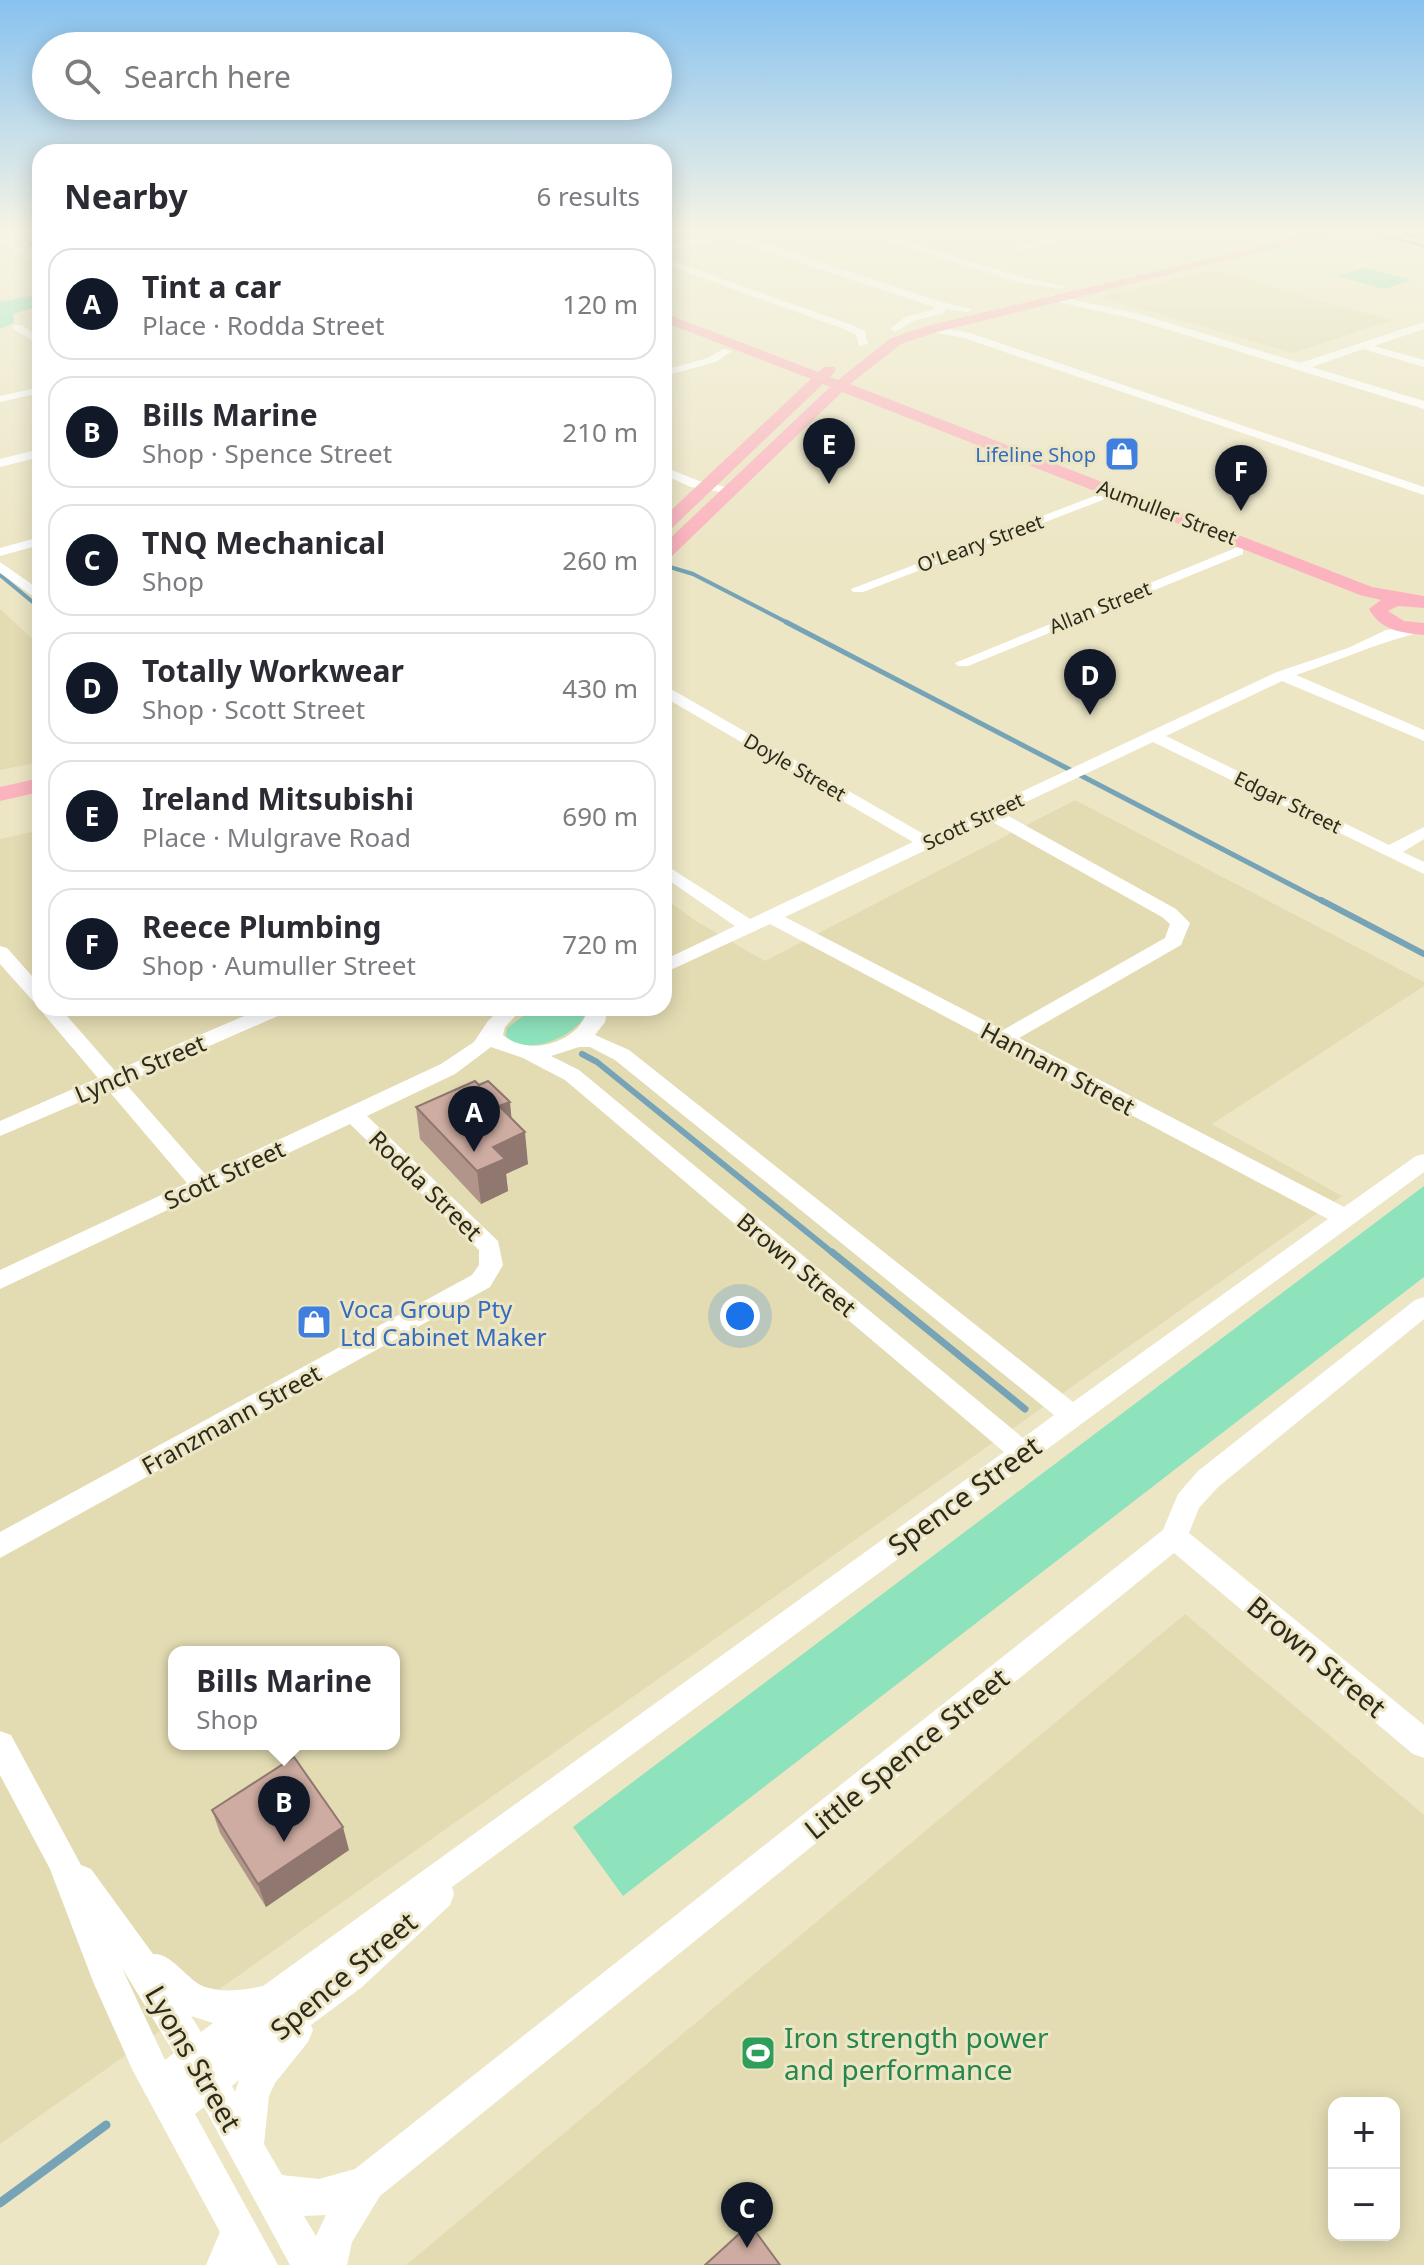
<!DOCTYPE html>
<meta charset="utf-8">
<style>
body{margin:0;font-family:"Noto Sans",sans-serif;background:#f7f7f7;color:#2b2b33}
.controls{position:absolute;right:24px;bottom:24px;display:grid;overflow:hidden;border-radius:16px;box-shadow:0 4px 20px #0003}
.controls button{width:72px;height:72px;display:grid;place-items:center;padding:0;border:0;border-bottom:2px solid #e1e1e2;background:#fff;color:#2b2b33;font:40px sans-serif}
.you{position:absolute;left:740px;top:1316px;width:28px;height:28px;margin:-20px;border:6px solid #fff;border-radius:50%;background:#1a73e8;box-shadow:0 0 0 12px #1a73e833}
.badge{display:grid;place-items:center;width:52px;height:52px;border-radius:50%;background:#111827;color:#fff;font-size:26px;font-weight:700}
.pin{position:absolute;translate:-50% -66px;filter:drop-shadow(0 2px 4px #0008)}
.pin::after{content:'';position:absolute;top:42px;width:28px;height:24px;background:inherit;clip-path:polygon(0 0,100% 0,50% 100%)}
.popup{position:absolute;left:168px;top:1646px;width:232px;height:104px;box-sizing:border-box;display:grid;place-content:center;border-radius:16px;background:#fff;filter:drop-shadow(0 2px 6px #0005);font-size:26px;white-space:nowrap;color:#7c7c81}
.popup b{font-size:30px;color:#2b2b33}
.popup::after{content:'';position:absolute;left:50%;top:100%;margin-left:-16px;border:16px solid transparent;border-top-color:#fff}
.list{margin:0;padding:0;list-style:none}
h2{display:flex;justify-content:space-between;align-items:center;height:104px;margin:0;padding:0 32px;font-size:34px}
h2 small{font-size:26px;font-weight:400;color:#7c7c81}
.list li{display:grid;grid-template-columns:52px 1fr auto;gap:24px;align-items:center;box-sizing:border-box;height:112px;margin:0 16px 16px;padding:0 16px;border:2px solid #e1e1e2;border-radius:24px}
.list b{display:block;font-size:30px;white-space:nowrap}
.list p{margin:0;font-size:26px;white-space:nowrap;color:#7c7c81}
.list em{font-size:26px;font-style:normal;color:#7c7c81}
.icon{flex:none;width:44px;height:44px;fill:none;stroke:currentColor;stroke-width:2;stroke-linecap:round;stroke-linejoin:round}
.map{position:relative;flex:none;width:1424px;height:2265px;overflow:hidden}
.search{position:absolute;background:#fff;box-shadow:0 4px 20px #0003;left:32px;top:32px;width:640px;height:88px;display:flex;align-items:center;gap:20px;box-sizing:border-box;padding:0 28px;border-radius:44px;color:#7c7c81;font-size:30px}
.panel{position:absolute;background:#fff;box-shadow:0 4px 20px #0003;left:32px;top:144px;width:640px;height:872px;border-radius:24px}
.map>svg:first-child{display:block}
</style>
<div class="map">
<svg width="1424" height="2265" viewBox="0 0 1424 2265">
<rect width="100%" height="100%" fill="#ece6c5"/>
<path fill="#e3dcb3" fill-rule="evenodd" d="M1215,270L1317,300L1393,320L1293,353L1101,297Z
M0,609L40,646V762L0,770Z
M1075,800L1424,982V986L1212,1124L1342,1196L0,2144V839L40,830V1008H664V898L696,921L765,961ZM174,1652H394V1744H174Z
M1185,1614L1424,1815V2265H406ZM1334,2103H1394V2235H1334Z"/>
<path fill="#8fe3bc" d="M1365,268L1412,280L1384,289L1337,276Z
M40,294V306L13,314L14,323L0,329V302Z
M534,1008H583L586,1014C575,1037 526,1058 506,1036L507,1028Z
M1424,1186V1277L623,1896L573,1827Z"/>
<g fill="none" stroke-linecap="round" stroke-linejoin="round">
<path stroke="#77a3b7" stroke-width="3" d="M1377,234L1424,246
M28,242L40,249"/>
<path stroke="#77a3b7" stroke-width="4" d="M670,567L693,574L790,624
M0,575L40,608"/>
<path stroke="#77a3b7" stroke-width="5" d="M786,622L1324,902"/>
<path stroke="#77a3b7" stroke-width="6" d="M1321,900L1424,954
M582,1054L597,1062L834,1254"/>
<path stroke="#77a3b7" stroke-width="7" d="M832,1252L1025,1409"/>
<path stroke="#77a3b7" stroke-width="9" d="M0,2203L106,2125"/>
<path fill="#fff" fill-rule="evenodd" d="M30,231H40V235L9,240L40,256V263L0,243V236Z
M709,231L732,232L941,302L972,309L967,312L945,309V313L913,321L895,332L890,329L905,317L935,309L934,307L725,238L664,252V246L715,234Z
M858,231H873L1025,278L1066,286L1061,289L1020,283Z
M1085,231H1101L1072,240L1067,237Z
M1251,231H1294L1296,233L1291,236Z
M1057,235L1060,240L1019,251L1014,248Z
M664,258L852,325L865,331L868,344L859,346L856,335L844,329L664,264Z
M1052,295L1140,314L1300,363L1424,322V329L1374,346L1424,360V367L1363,349L1312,367L1424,401V409L1134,319L1048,300L1047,298Z
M13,325H21L40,337V345L13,329Z
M932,326L970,333L1424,487V495L964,338L928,331V327Z
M723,349L732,351L716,362L664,376V370L708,358Z
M40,387V393L0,402V396Z
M40,449V457L0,467V459Z
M664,467L699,481L739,490L733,494L691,487L664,475Z
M1097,495L1108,498L863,592H853L851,589Z
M40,537V545L0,556V548Z
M1238,547L1243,548V554L968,666H958L955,663Z
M0,562L40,590V601L0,573Z
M1417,625L1422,626V632C1379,642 1338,661 1296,675L1424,730V741L1282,681L1166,736L1389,845L1424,827V839L1403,852L1424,862V874L1153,742L1003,813L1176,909L1190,923L1181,945L1019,1038L1344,1207L1416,1156L1424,1154V1172L452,1887L454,1894L450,1905L362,1987L311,2025L313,2030L308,2042L275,2083L269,2096L264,2144L282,2175L319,2179L355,2169L1163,1530L1178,1494L1198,1471L1415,1300L1424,1297V1319L1218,1487L1199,1508L1189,1533L1424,1725V1758L1413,1754L1174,1553L380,2196L352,2242L347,2265H290L204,2107L195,2114L278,2265H206L220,2232L133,2071L94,1984L50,1869L0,1775V1731L11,1735L81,1865L91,1869L153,1954C173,1953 186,1980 205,1987C223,1993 245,1990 263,1986L1004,1452L565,1080L523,1058L491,1047L455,1074L367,1116L498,1241L503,1265L490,1287L0,1558V1532L472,1275L479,1265V1250L350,1124L0,1289V1270L187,1183L108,1090L0,1136V1121L98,1078L42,1012L39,1008L40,1006L60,1008L115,1071L263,1008H290L287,1012L125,1083L205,1174L441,1064L474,1042L488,1021L501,1008H523L505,1027L503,1035C529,1058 581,1042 588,1008H608L605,1022L595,1035L629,1050L1073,1402L1328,1219L770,924L664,973V960L735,926L664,877V864L750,919L913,842L664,697V685L927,836L1277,672L1348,648L1386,630ZM989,820L1162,917L1170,924L1165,938L1003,1030L785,917ZM579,1047H590L615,1060L1054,1415L1023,1438L579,1070L551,1056ZM122,1968L174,2053L165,2060ZM191,2016L213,2023L201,2032ZM239,2080L235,2092L232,2086ZM326,2215L316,2236L304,2216Z
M0,946L7,948L40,985V1003L33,1001L0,964Z"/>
<path fill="#fbb4bf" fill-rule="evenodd" d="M1324,231H1345L937,332L901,344L850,384L1372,587L1424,596V608L1398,606L1388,611L1404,621L1424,623V635C1402,633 1380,630 1369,609L1381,600L1360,595L842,392L670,558L664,559V544L830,387L823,384L670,530L664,531V517L811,379L664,322V313L818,372L824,367H834L836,370L830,377L838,380L891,338L927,326Z
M40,778V792L0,801V787Z"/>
</g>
<path fill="#b1948a" d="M1403,231H1424V240L1402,235Z
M416,1107L511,1118L528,1164L506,1174L508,1191L481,1204L420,1139Z
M212,1810L349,1850L266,1907L220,1833Z"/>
<path fill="#907871" d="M510,1102L513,1134L499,1106Z
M525,1132L528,1164L506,1174L508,1191L481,1204L477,1171L493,1147Z
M343,1827L349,1850L266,1907L258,1884Z"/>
<path fill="#ceaca1" stroke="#907871" stroke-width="2" d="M475,1081L479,1085L488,1081L510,1102L499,1106L525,1132L493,1147L505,1159L477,1171L416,1107Z
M294,1757L343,1827L258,1884L212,1810Z
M750,2224L780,2265H705Z"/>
<linearGradient id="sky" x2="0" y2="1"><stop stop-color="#87c2ef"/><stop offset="0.42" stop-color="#f6f4e5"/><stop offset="1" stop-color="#f6f4e5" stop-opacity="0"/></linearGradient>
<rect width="1424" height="548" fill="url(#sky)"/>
<defs>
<symbol id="shop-square" viewBox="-11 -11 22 22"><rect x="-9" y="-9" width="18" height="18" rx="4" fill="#3f7fe0" stroke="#ece6c5"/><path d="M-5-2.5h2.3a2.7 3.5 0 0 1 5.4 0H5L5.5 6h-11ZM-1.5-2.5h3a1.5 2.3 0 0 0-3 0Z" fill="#fff"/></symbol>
<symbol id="stadium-square" viewBox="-11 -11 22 22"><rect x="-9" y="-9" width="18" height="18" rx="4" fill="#2e9e5b" stroke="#ece6c5"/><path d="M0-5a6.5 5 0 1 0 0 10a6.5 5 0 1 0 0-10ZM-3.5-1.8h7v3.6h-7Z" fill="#fff"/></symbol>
</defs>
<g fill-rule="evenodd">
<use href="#shop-square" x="1102" y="434" width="40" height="40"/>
<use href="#shop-square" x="294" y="1302" width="40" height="40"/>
<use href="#stadium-square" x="738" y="2033" width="40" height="40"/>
</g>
<g text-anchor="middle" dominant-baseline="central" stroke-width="6" stroke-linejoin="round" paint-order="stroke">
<g font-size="20" fill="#366cbe" stroke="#ece6c5" text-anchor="end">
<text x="1096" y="454">Lifeline Shop</text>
</g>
<g font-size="20" fill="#2c2a1d" stroke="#ece6c5">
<text transform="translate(1167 512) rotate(21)">Aumuller Street</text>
<text transform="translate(980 543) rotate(-20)">O'Leary Street</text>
<text transform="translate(1100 607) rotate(-22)">Allan Street</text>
<text transform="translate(795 767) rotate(30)">Doyle Street</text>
<text transform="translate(1288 802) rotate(26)">Edgar Street</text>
<text transform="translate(973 821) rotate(-25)">Scott Street</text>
</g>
<g font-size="24" fill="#2c2a1d" stroke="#ece6c5">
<text transform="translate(140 1068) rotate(-23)">Lynch Street</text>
<text transform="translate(1058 1068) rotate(28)">Hannam Street</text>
<text transform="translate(224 1174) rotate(-25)">Scott Street</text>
<text transform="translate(426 1185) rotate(44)">Rodda Street</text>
<text transform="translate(797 1264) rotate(40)">Brown Street</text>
<text transform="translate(231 1419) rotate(-29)">Franzmann Street</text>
</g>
<g font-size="24" fill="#366cbe" stroke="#ece6c5" text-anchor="start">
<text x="340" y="1308">Voca Group Pty<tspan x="340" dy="28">Ltd Cabinet Maker</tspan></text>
</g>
<g font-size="28" fill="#2c2a1d" stroke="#ece6c5">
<text transform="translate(964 1495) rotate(-36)">Spence Street</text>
<text transform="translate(1317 1656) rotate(40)">Brown Street</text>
<text transform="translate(906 1753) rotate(-39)">Little Spence Street</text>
<text transform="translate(343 1975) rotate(-40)">Spence Street</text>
<text transform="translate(194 2058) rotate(60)">Lyons Street</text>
</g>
<g font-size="28" fill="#27864d" stroke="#ece6c5" text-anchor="start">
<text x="784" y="2037">Iron strength power<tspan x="784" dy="32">and performance</tspan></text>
</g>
</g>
</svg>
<div class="controls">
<button>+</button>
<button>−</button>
</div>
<div class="you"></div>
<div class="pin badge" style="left:474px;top:1152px">A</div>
<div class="pin badge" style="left:284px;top:1842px">B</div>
<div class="popup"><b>Bills Marine</b>Shop</div>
<div class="pin badge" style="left:747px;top:2248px">C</div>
<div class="pin badge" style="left:1090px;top:715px">D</div>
<div class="pin badge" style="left:829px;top:484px">E</div>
<div class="pin badge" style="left:1241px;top:511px">F</div>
<div class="search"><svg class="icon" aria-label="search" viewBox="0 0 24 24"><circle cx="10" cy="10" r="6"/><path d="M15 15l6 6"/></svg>Search here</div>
<section class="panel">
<h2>Nearby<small>6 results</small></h2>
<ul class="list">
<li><span class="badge">A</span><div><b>Tint a car</b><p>Place · Rodda Street</p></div><em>120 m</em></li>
<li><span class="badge">B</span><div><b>Bills Marine</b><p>Shop · Spence Street</p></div><em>210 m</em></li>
<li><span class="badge">C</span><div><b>TNQ Mechanical</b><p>Shop</p></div><em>260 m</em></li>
<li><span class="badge">D</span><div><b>Totally Workwear</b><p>Shop · Scott Street</p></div><em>430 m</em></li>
<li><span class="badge">E</span><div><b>Ireland Mitsubishi</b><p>Place · Mulgrave Road</p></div><em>690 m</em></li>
<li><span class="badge">F</span><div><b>Reece Plumbing</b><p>Shop · Aumuller Street</p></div><em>720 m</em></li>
</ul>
</section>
</div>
